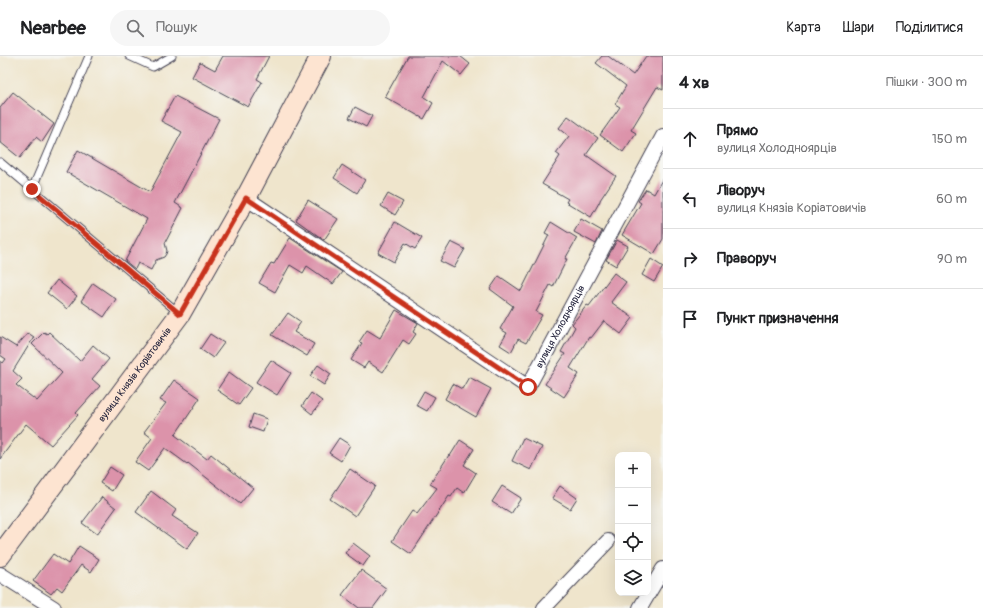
<!DOCTYPE html>
<html lang="uk">
<meta charset="utf-8">
<style>
body{margin:0;font-family:Pangolin,sans-serif;background:#f6f6f6;color:#202124}
.controls{position:absolute;right:12px;bottom:12px;display:grid;overflow:hidden;border-radius:8px;box-shadow:0 4px 16px #0002}
.controls button{width:36px;height:36px;display:grid;place-items:center;padding:0;border:0;border-bottom:1px solid #e0e0e0;background:#fff;color:#202124;font:20px sans-serif}
.stop{position:absolute;width:12px;height:12px;margin:-9px;border:3px solid #c8321e;border-radius:50%;background:#fff}
.stop.end{background:#c8321e;border-color:#fff;box-shadow:0 1px 4px #0008}
.list{margin:0;padding:0;list-style:none}
h2{display:flex;justify-content:space-between;align-items:center;height:52px;margin:0;padding:0 16px;font-size:17px}
h2 small{font-size:13px;font-weight:400;color:#757577}
.list li{display:grid;grid-template-columns:26px 1fr auto;gap:12px;align-items:center;box-sizing:border-box;height:60px;padding:0 16px;border-top:1px solid #e0e0e0}
.list b{display:block;font-size:15px;white-space:nowrap}
.list p{margin:0;font-size:13px;white-space:nowrap;color:#757577}
.list em{font-size:13px;font-style:normal;color:#757577}
.icon{flex:none;width:22px;height:22px;fill:none;stroke:currentColor;stroke-width:2;stroke-linecap:round;stroke-linejoin:round}
.map{position:relative;flex:none;width:663px;height:552px;overflow:hidden}
header{display:flex;align-items:center;gap:24px;box-sizing:border-box;height:56px;padding:0 20px;background:#fff;border-bottom:1px solid #e0e0e0}
header strong{font-size:19px}
nav{display:flex;gap:22px;margin-inline-start:auto;font-size:14px}
.search{width:280px;height:36px;background:#f6f6f6;display:flex;align-items:center;gap:10px;box-sizing:border-box;padding:0 14px;border-radius:22px;color:#757577;font-size:15px}
main{display:flex}
aside{flex:1;background:#fff}
.map>svg:first-child{display:block}
</style>
<header>
<strong>Nearbee</strong>
<div class="search"><svg class="icon" aria-label="search" viewBox="0 0 24 24"><circle cx="10" cy="10" r="6"/><path d="M15 15l6 6"/></svg>Пошук</div>
<nav><a>Карта</a><a>Шари</a><a>Поділитися</a></nav>
</header>
<main>
<div class="map">
<svg width="663" height="552" viewBox="0 0 663 552">
<rect width="100%" height="100%" fill="#f6f6f2"/>
<filter id="ink" filterUnits="userSpaceOnUse"><feTurbulence type="fractalNoise" baseFrequency=".025" numOctaves="2"/><feDisplacementMap in="SourceGraphic" scale="8" xChannelSelector="R" yChannelSelector="G"/><feConvolveMatrix kernelMatrix="1 2 1 2 8 2 1 2 1" color-interpolation-filters="sRGB"/></filter>
<filter id="wash" filterUnits="userSpaceOnUse"><feTurbulence type="fractalNoise" baseFrequency=".012" numOctaves="4" result="noise"/><feDisplacementMap in="SourceGraphic" scale="16" xChannelSelector="R" yChannelSelector="G"/><feGaussianBlur stdDeviation="0.9" result="paint"/><feColorMatrix in="noise" values="0 0 0 0 0 0 0 0 0 0 0 0 0 0 0 0 0 1.4 0 .05"/><feComposite in="paint" operator="in"/></filter>
<g filter="url(#wash)">
<rect width="100%" height="100%" fill="#efe5cc"/>
<g id="blocks">
<path fill="#dc93aa" d="M223,0H269L257,23L262,26L248,51L192,21L200,6L215,14Z
M408,0H460L470,8L461,19L443,5L424,41L433,47L424,63L385,41Z
M602,0H608L633,19L646,0H663V34L657,31L631,74L636,77L623,96L600,79L620,51L615,48L626,30L596,7Z
M13,36L54,68L42,86L36,81L20,102L0,86V52Z
M175,40L219,63L175,147L183,152L165,187L167,195L166,198L164,201L156,204L151,214L138,207L135,213L125,205L147,163L66,116L78,94L150,136L182,76L161,65Z
M355,51L372,60L366,71L349,62Z
M568,60L598,82L586,99L616,120L600,144V145L591,161L566,146L568,143L542,128L560,100L556,97L569,80L559,72Z
M342,109L365,124L357,137L334,122Z
M663,122V183L654,198L622,179L641,147L638,145L646,133L654,138Z
M388,138L403,146L395,159L381,150Z
M308,144L338,163L324,184L296,164Z
M581,163L602,175L596,188L574,176Z
M395,166L422,182L415,193L405,187L394,206L378,197Z
M551,166L577,182L565,203H567L553,231L550,229L536,256L542,259L526,287L518,283L511,296L500,289L507,277L500,273L513,250L490,233L499,220L521,235L549,179L545,177Z
M290,182L342,216L333,228L307,210L303,217L290,209L275,236L259,227L271,207L274,208Z
M617,184L628,190L616,210L606,204Z
M451,186L465,193L454,212L440,205Z
M651,203L663,211L654,226L642,219Z
M614,217L626,226L611,246L633,262L621,278L604,265L591,282L589,281L570,312L579,318L564,341L545,328L565,298L561,296L575,271L572,268L587,249L589,250Z
M57,224L77,240L67,253L47,237Z
M93,227L116,243L104,261L81,245Z
M396,254L418,267L413,276L416,278L409,288L403,284L383,316L368,306L364,312L351,304L362,287L359,286L367,274L380,282Z
M288,257L301,266L294,276L314,288L307,300L272,279Z
M44,276L47,278L49,276L80,305L93,289L109,303L92,323L100,330L76,357L78,359L51,389L26,368L0,403V305L3,307L6,303L0,299V281L16,291L28,277L34,281L13,315L22,323L16,329L37,345L62,317L32,288Z
M210,278L224,287L213,302L200,293Z
M271,304L291,317L277,339L256,326Z
M318,309L331,318L324,329L310,320Z
M229,316L251,332L239,349L217,334Z
M469,321L491,333L476,361L445,343L453,328L462,333Z
M174,324L200,342L175,379L207,403L211,398L253,432L240,448L188,407L187,408L165,392L148,415L135,406L152,382L144,376L166,347L160,344Z
M424,335L435,341L427,355L416,349Z
M311,337L322,345L312,358L302,350Z
M253,358L267,363L263,376L249,371Z
M339,382L350,389L341,405L329,397Z
M523,382L542,391L531,414L512,405Z
M460,384L474,393L464,409L476,417L464,437L457,432L451,441L449,440L411,498L392,485L412,455L417,458L437,432L430,428L449,399L450,400Z
M110,411L122,419L112,435L100,427Z
M350,413L375,430L355,460L330,443Z
M502,430L521,442L511,458L492,446Z
M560,430L577,442L570,453L552,442Z
M151,435L176,454L172,460L198,477L187,493L136,456Z
M102,441L116,452L97,478L82,467Z
M353,487L370,500L363,510L345,497Z
M79,490L99,503L91,516L81,509L62,535L57,531L51,538L33,525L53,498L68,508Z
M361,514L387,533L373,552H359L342,539Z"/>
</g>
</g>
<g filter="url(#ink)">
<use href="#blocks" fill-opacity="0" stroke="#413f51" stroke-width="1"/>
<g fill="none" stroke-linecap="round" stroke-linejoin="round">
<defs>
<path id="lane" d="M129,0L153,11L172,0
M0,106L179,257
M32,133L89,0"/>
<g id="street">
<path id="s1" d="M246,142L528,331L663,80"/>
<path d="M0,518L54,552"/>
<path d="M544,552L608,485"/>
<path d="M640,552L663,513"/>
</g>
<g id="secondary">
<path id="s2" d="M0,500L180,258L246,142L321,0"/>
</g>
</defs>
<use href="#lane" stroke="#413f51" stroke-width="9"/>
<use href="#street" stroke="#413f51" stroke-width="16"/>
<use href="#secondary" stroke="#413f51" stroke-width="22"/>
<use href="#lane" stroke="#fff" stroke-width="7"/>
<use href="#street" stroke="#fff" stroke-width="14"/>
<use href="#secondary" stroke="#fde4d1" stroke-width="20"/>
</g>
</g>
<g fill="none" stroke-linecap="round" stroke-linejoin="round" filter="url(#ink)">
<path stroke="#c8321e" stroke-width="5" d="M32,133L180,258L246,142L528,331"/>
</g>
<g text-anchor="middle" dominant-baseline="central" stroke-width="3" stroke-linejoin="round" paint-order="stroke">
<g font-size="10" fill="#22223b" stroke="#f6f6f2">
<text stroke="none"><textPath href="#s1" startOffset="408">вулиця Холодноярців</textPath></text>
<text stroke="none"><textPath href="#s2" startOffset="226">вулиця Князів Коріатовичів</textPath></text>
</g>
</g>
</svg>
<div class="controls">
<button>+</button>
<button>−</button>
<button><svg class="icon" aria-label="locate" viewBox="0 0 24 24"><circle cx="12" cy="12" r="6"/><path d="M12 2v4M12 18v4M2 12h4M18 12h4"/></svg></button>
<button><svg class="icon" aria-label="layers" viewBox="0 0 24 24"><path d="M12 4l9 5-9 5-9-5zM3 14l9 5 9-5"/></svg></button>
</div>
<div class="stop" style="left:528px;top:331px"></div>
<div class="stop end" style="left:32px;top:133px"></div>
</div>
<aside>
<h2>4 хв<small>Пішки · 300 m</small></h2>
<ul class="list">
<li><svg class="icon" aria-label="ahead" viewBox="0 0 24 24"><path d="M12 20V5M6 11l6-6 6 6"/></svg><div><b>Прямо</b><p>вулиця Холодноярців</p></div><em>150 m</em></li>
<li><svg class="icon" aria-label="left" viewBox="0 0 24 24"><path d="M17 20v-9H6M10 6l-5 5 5 5"/></svg><div><b>Ліворуч</b><p>вулиця Князів Коріатовичів</p></div><em>60 m</em></li>
<li><svg class="icon" aria-label="right" viewBox="0 0 24 24"><path d="M7 20v-9h11M14 6l5 5-5 5"/></svg><div><b>Праворуч</b></div><em>90 m</em></li>
<li><svg class="icon" aria-label="arrive" viewBox="0 0 24 24"><path d="M6 21V4h12l-3 4 3 4H6"/></svg><div><b>Пункт призначення</b></div></li>
</ul>
</aside>
</main>
